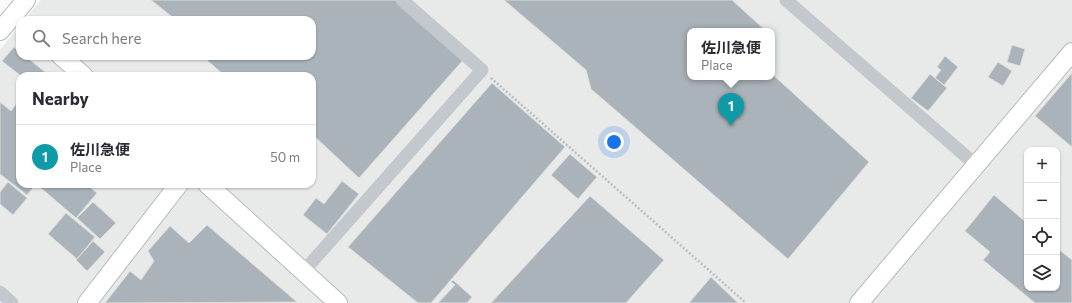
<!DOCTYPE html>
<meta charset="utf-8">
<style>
body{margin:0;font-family:Commissioner,"Noto Sans JP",sans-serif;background:#f2f2f3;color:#2b2b33}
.controls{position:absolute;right:12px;bottom:12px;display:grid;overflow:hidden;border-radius:8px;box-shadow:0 1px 3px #0004}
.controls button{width:36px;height:36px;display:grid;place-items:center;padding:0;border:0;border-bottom:1px solid #e1e1e2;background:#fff;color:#2b2b33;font:20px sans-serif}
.you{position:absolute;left:614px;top:142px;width:14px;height:14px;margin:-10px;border:3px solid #fff;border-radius:50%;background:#1a73e8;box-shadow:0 0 0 6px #1a73e833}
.badge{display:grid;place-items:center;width:26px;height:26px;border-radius:50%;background:#0f766e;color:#fff;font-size:13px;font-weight:700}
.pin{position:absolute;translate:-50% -33px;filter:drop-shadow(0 1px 2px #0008)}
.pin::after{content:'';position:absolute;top:21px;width:14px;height:12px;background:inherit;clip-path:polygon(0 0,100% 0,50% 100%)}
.popup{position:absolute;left:687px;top:28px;width:88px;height:52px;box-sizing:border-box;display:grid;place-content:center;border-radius:8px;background:#fff;filter:drop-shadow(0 1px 3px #0005);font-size:13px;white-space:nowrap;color:#7c7c81}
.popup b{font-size:15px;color:#2b2b33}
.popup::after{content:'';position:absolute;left:50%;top:100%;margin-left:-8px;border:8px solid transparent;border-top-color:#fff}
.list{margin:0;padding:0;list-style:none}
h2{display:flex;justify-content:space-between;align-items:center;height:52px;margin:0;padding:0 16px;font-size:17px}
h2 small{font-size:13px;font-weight:400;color:#7c7c81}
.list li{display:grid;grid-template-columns:26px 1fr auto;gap:12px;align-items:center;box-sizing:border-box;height:64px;padding:0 16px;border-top:1px solid #e1e1e2}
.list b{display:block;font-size:15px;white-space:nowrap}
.list p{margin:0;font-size:13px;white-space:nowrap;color:#7c7c81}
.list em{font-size:13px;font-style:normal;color:#7c7c81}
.icon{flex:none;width:22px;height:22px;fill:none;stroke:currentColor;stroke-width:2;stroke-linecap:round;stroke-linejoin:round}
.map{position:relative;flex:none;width:1072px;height:303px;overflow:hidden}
.search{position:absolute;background:#fff;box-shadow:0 1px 3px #0004;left:16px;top:16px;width:300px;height:44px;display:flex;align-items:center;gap:10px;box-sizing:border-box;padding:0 14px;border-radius:12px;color:#7c7c81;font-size:15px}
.panel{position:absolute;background:#fff;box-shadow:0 1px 3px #0004;left:16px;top:72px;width:300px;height:116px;border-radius:12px}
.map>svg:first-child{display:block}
</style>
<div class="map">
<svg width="1072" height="303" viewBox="0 0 1072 303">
<rect width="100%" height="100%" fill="#fafaf8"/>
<path fill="#e8e9e9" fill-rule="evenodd" d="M41,0H1072V303H0V50L20,25V56H312V20H24ZM690,31H772V77H690ZM20,76H312V184H20ZM1027,150H1057V288H1027Z"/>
<path fill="#aab3b9" stroke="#dcdcda" d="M151,0H396L464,59L359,178L312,134V76H225L207,60L210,56H312V20H176Z
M504,0H732L766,31H690V77H772V74L869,162L788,259L591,89L586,70Z
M1012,45L1025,49L1020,66L1007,62Z
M14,47L20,52V56H25L50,76H21L2,61Z
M945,56L958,67L944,85L935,78L941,70L937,67Z
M998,62L1012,71L1003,86L988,77Z
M1072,73V147L1035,116Z
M930,74L947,88L928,111L911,98Z
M492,83L565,147L431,303H418L348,247Z
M20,99V184H36L27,195L0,174V102L11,111Z
M570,154L597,177L578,199L551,175Z
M342,181L359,194L327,234L303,215L316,198L324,204Z
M8,182L27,198L13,215L0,204V192Z
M44,184H86L97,193L76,218L41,188Z
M994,195L1027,223V288H1057V248L1072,260V303H1035L983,260L990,252L965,231Z
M590,196L664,260L626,303H491Z
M93,202L116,223L100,239L77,218Z
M66,213L95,237L77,259L48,234Z
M207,225L297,302L105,303L130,271L141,280L154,261L148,251L170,226L189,243Z
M93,241L105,252L87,271L76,260Z
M711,277L738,303H689Z
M453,280L472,297L467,303H438L455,285L451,282Z"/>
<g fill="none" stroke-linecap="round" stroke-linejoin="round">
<defs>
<path id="secondary" d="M0,31L26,0
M61,56L84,76
M207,184L338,303
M87,303L179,184
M859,303L1072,52"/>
</defs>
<use href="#secondary" stroke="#b3babf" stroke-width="20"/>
<path stroke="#bbbfc2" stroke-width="2.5" stroke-dasharray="2 2" stroke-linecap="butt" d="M491,78L746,303"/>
<path stroke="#c3c8cc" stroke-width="13" d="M786,0L976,165
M303,272L482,70L402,0
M0,292L12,303"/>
<use href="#secondary" stroke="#fff" stroke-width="18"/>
</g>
</svg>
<div class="controls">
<button>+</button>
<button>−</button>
<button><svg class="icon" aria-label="locate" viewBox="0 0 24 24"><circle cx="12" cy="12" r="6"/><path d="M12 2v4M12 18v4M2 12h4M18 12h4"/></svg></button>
<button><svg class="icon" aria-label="layers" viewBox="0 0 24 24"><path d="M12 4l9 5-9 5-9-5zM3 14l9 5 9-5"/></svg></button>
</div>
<div class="you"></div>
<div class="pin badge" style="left:731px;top:126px;background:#0f9aa8">1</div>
<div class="popup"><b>佐川急便</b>Place</div>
<div class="search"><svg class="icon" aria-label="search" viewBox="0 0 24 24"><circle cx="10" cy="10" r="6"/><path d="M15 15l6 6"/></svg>Search here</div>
<section class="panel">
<h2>Nearby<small></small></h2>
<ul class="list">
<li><span class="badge" style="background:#0f9aa8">1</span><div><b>佐川急便</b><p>Place</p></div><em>50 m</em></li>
</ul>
</section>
</div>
